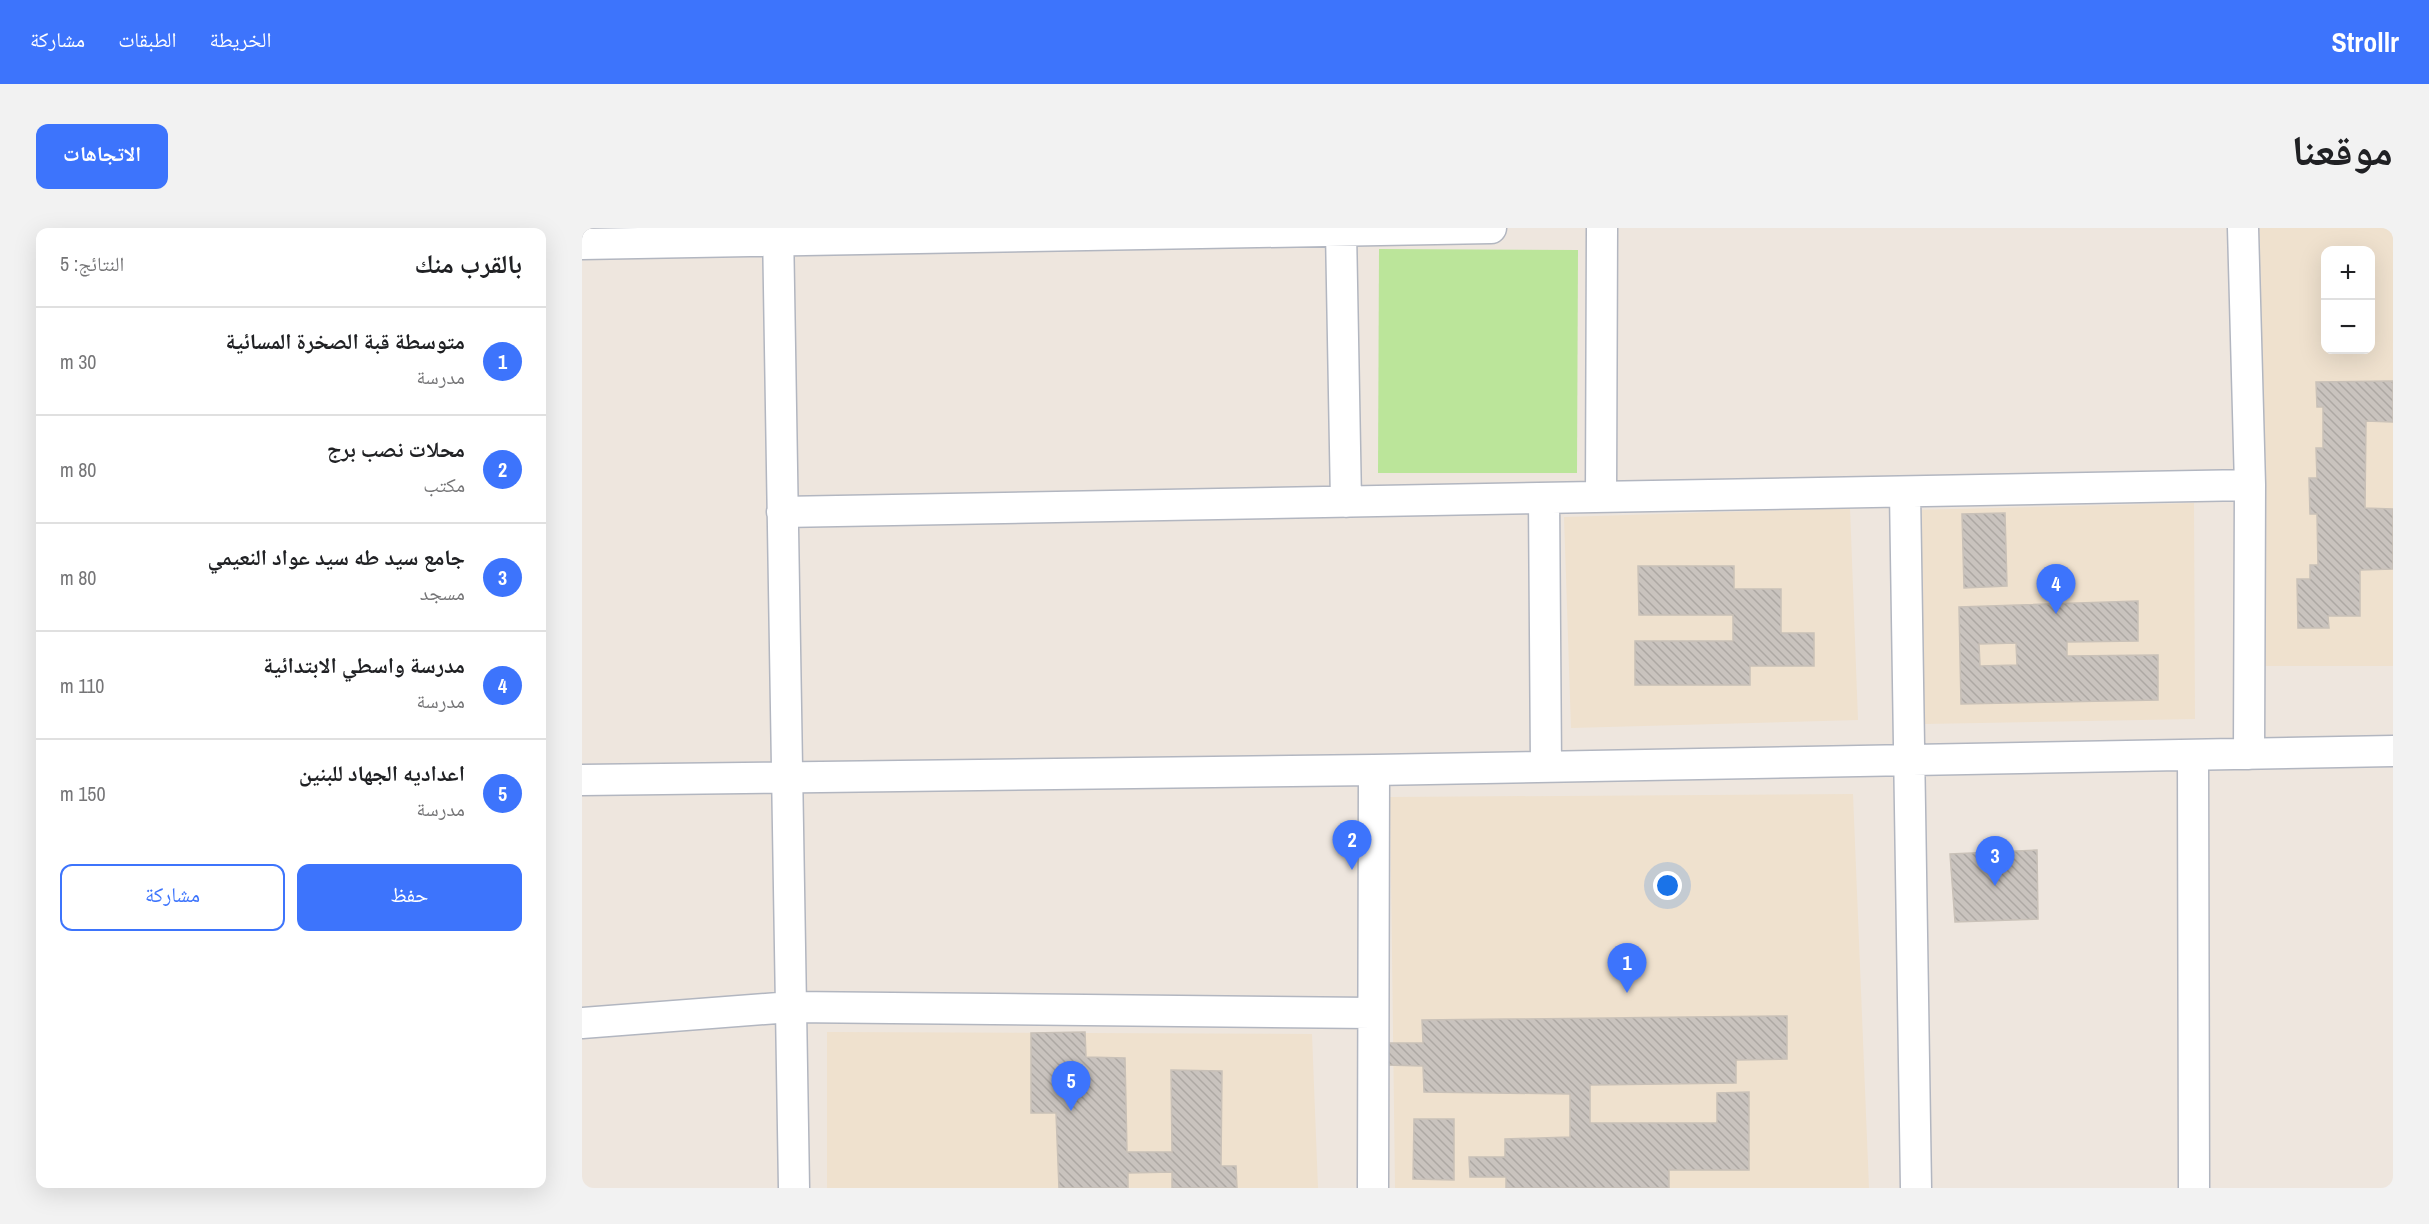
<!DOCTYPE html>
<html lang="ar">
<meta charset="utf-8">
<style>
body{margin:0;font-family:"Archivo Narrow","Noto Naskh Arabic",sans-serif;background:#f2f2f2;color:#202124;direction:rtl}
.controls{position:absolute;right:18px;top:18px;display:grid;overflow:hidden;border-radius:12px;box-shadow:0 6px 24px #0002}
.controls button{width:54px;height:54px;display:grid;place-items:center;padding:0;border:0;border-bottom:2px solid #e0e0e0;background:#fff;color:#202124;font:30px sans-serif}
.you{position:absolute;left:1086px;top:658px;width:21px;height:21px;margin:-15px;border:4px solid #fff;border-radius:50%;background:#1a73e8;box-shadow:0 0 0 9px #1a73e833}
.badge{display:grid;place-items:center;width:39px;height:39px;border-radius:50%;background:#3d74fc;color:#fff;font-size:20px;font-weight:700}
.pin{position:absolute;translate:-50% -50px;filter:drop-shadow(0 2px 3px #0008)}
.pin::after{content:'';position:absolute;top:32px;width:21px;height:18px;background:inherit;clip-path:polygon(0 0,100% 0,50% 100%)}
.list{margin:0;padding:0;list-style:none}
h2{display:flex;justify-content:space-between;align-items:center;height:78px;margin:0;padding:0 24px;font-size:26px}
h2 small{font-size:20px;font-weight:400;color:#757577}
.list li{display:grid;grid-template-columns:39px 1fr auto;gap:18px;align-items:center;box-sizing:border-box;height:108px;padding:0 24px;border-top:2px solid #e0e0e0}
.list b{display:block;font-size:22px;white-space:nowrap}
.list p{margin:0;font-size:20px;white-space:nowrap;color:#757577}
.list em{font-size:20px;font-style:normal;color:#757577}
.actions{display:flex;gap:12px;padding:18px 24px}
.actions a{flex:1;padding:14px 0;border:2px solid #3d74fc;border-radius:12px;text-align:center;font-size:21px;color:#3d74fc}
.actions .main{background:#3d74fc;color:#fff}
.map{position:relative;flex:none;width:1811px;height:960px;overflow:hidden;direction:ltr;border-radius:12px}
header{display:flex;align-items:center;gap:36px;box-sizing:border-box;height:84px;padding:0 30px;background:#3d74fc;color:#fff}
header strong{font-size:28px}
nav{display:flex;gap:33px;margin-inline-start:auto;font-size:21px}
.intro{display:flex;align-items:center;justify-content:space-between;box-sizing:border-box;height:144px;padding:0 36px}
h1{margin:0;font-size:42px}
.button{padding:15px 27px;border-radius:12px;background:#3d74fc;color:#fff;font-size:21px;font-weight:700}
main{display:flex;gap:36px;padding:0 36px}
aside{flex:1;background:#fff;border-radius:12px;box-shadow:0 6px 24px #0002}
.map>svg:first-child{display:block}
</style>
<header>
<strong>Strollr</strong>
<nav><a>الخريطة</a><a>الطبقات</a><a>مشاركة</a></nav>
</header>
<div class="intro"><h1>موقعنا</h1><a class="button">الاتجاهات</a></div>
<main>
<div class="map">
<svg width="1811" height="960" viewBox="0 0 1811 960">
<defs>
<pattern id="building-back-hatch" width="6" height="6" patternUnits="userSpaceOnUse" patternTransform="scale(1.5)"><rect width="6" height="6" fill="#c9c3be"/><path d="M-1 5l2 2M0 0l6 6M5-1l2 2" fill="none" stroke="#ada8a3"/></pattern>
</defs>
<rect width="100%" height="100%" fill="#eee6de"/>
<path fill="#efe1ce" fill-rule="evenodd" d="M1674,0H1811V438H1681ZM1744,22H1788V122H1744Z
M1612,275L1613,491L1342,496L1332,282Z
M1268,280L1276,492L989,500L982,289Z
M1271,566L1287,960H813L808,569Z
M245,804L730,806L736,960H245Z"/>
<path fill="#bbe59a" d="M797,21L996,22L995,245H796Z"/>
<path fill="url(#building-back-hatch)" stroke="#c9c1b8" stroke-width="1.5" fill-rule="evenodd" d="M1811,153V194L1784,193L1783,280L1811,281V341L1778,342V388H1746L1747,400H1716L1715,351H1728V337H1736L1735,286H1728L1727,250H1735L1734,220H1741V179H1735L1734,154Z
M1423,285L1425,358L1382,360L1380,286Z
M1056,338H1152V361H1199V405H1232V438H1168V457H1053V413H1151V387H1057Z
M1556,373V413L1485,414V428L1576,427V472L1379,476L1377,379ZM1434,415L1435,437L1398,438L1397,416Z
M1455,622L1456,691L1373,694L1368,626Z
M1205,788V831L1154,832V855L1008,857V895H1135V865L1167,864V942H1087V960H924V949H888L887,929H923V911L988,909V866L842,864L841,838L804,837V815H841L840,792Z
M503,804L504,829L543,830L545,924H590L589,842L640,843L639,938H654L655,960H590V944L546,945V960H477L474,885H449V805Z
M832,891H872V952L831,951Z"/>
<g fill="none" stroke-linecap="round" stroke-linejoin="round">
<defs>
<path id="minor" d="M196,0L212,960
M1661,0L1668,257L1667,526
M759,2L764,274
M0,16L909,0
M1323,264L1334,960
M1019,269L1020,0
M962,270L964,539
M200,284L1668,257
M1611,527L1612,960
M0,552L792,542L1811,523
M0,795L209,779L789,785
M791,960L792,542"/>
</defs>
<use href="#minor" stroke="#b2b6c0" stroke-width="33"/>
<use href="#minor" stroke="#fff" stroke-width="30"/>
</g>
</svg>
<div class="controls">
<button>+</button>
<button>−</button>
</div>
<div class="you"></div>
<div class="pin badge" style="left:1045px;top:765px">1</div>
<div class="pin badge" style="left:770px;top:642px">2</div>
<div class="pin badge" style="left:1413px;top:658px">3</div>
<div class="pin badge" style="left:1474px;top:386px">4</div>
<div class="pin badge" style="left:489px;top:883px">5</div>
</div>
<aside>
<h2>بالقرب منك<small>النتائج: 5</small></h2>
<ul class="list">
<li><span class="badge">1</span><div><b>متوسطة قبة الصخرة المسائية</b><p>مدرسة</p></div><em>30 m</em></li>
<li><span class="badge">2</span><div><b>محلات نصب برج</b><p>مكتب</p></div><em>80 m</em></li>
<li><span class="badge">3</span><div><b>جامع سيد طه سيد عواد النعيمي</b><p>مسجد</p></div><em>80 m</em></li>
<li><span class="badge">4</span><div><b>مدرسة واسطي الابتدائية</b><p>مدرسة</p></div><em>110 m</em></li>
<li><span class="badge">5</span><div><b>اعداديه الجهاد للبنين</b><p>مدرسة</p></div><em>150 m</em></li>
</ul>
<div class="actions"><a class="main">حفظ</a><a>مشاركة</a></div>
</aside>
</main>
